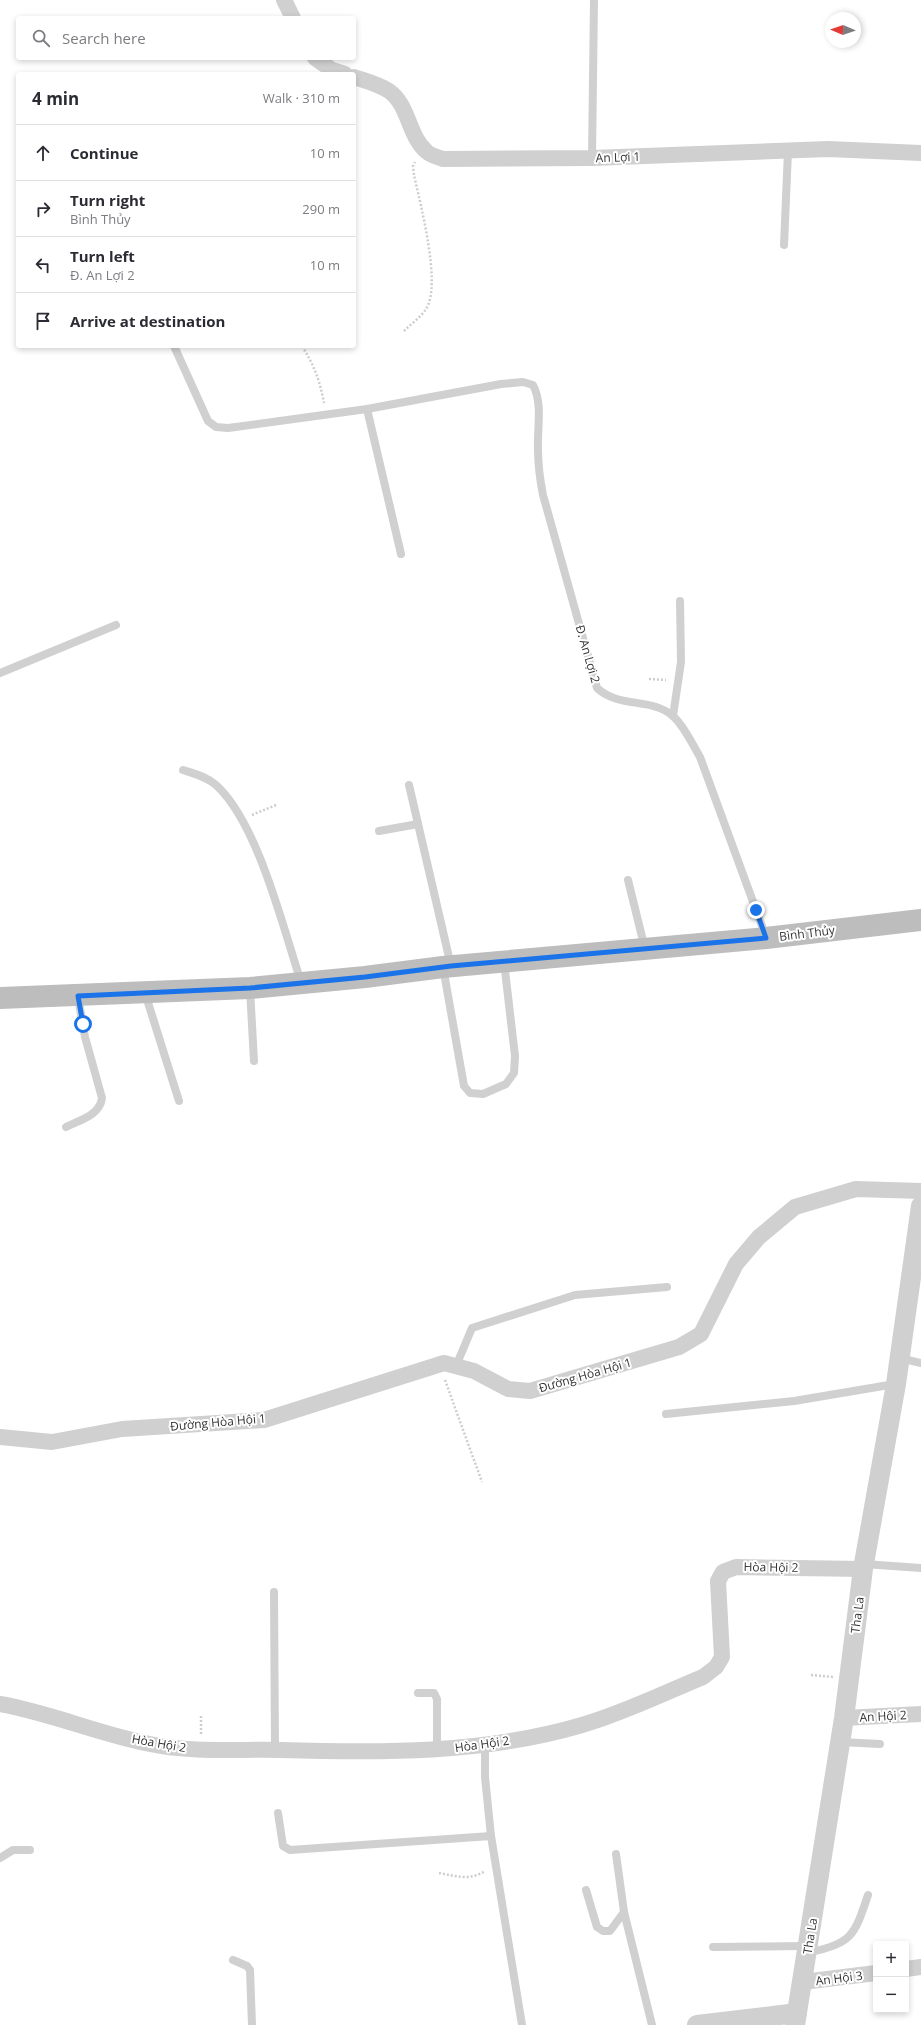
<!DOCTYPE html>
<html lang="en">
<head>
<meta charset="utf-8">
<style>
  body { margin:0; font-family:"Open Sans",sans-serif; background:#f7f7f7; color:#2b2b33 }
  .controls { position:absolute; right:12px; bottom:12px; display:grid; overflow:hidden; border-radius:4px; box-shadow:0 2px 6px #0003 }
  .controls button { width:36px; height:36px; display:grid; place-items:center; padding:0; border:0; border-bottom:1px solid #e1e1e2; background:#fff; color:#2b2b33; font:20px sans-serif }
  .compass { position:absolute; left:825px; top:12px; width:36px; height:36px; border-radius:50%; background:#fff; box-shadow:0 2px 6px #0003; rotate:272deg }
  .stop { position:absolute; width:12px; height:12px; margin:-9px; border:3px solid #1a73e8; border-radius:50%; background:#fff }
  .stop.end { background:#1a73e8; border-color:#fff; box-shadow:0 1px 4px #0008 }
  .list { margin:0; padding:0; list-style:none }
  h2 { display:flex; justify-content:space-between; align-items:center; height:52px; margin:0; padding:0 16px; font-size:17px }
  h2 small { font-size:13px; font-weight:400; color:#7c7c81 }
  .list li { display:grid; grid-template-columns:26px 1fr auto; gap:12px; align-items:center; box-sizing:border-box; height:56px; padding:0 16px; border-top:1px solid #e1e1e2 }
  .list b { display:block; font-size:15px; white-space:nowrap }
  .list p { margin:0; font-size:13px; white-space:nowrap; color:#7c7c81 }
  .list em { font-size:13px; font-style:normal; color:#7c7c81 }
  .icon { flex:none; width:22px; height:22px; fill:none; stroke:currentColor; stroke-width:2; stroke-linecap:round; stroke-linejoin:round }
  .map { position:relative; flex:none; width:921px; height:2025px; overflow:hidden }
  .search { position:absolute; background:#fff; box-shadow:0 2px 6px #0003; left:16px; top:16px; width:340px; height:44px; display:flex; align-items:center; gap:10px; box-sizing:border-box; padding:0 14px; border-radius:4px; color:#7c7c81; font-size:15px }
  .panel { position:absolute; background:#fff; box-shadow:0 2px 6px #0003; left:16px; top:72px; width:340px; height:276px; border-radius:4px }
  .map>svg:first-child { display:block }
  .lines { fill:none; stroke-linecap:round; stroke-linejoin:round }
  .path { stroke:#cdcdcd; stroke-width:2.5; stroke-dasharray:2 2; stroke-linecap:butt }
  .service { stroke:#d0d0d0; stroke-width:8 }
  .minor { stroke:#d0d0d0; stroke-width:16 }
  .tertiary { stroke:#d0d0d0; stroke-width:20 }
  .secondary { stroke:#bdbdbd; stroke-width:22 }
  .route { stroke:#1a73e8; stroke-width:5 }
  .labels { text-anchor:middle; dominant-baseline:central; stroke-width:4; stroke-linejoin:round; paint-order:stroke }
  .street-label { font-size:12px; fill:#333; stroke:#fff }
</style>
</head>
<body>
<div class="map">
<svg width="921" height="2025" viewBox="0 0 921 2025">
  <rect width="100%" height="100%" fill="#fff"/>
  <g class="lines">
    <g class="path">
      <path d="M404 331C411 324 421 317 426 309 442 285 420 203 414 175L413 166 415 162"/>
      <path d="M302 346C314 365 320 381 324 403"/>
      <path d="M649 679 666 680"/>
      <path d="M252 815 276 805"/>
      <path d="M445 1380 482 1482"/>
      <path d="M811 1675 833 1677"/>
      <path d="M201 1734V1714"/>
      <path d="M439 1873C455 1876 470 1881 485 1871"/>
    </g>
    <g class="service">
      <path d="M592 158 594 0"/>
      <path d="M784 245 788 151"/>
      <path d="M174 346 208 421 216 427 228 428 367 409 501 384 523 382 533 385C543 404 537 428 538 449 538 465 540 480 543 495L597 688C620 709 651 697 673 716 685 727 692 744 700 757L766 937"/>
      <path d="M367 409 401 554"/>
      <path d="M0 673 116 625"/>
      <path d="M673 716 681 662 680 601"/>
      <path d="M183 770C195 774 207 777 216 785 258 823 283 928 301 982"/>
      <path d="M409 785 451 966"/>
      <path d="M379 831 418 824"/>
      <path d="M628 880 645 949"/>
      <path d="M443 967 464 1086 470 1093 483 1094 506 1084 514 1073 515 1056 504 962"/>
      <path d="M250 989 254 1061"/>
      <path d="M145 993 179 1101"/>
      <path d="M66 1127C80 1120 100 1115 102 1098L85 1037 78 997"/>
      <path d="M900 1358 921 1363"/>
      <path d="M456 1366 472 1328 575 1295 667 1287"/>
      <path d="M666 1414 794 1401 895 1384"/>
      <path d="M864 1564 921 1568"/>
      <path d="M274 1592 275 1750"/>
      <path d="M418 1693H434L437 1699V1750"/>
      <path d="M840 1742 880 1744"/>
      <path d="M485 1744V1777L491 1836 522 2025"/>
      <path d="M278 1813 283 1846 290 1850 491 1836"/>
      <path d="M616 1854 624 1912"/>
      <path d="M0 1858 13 1850H30"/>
      <path d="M586 1890 597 1927 603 1931H610L624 1912 652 2025"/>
      <path d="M713 1947 807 1946"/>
      <path d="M807 1953C852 1943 854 1937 868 1895"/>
      <path d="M233 1960 247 1966 250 1970 252 2025"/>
    </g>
    <g class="minor">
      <path d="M284 0 293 18"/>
      <path d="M315 58 332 70 345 74"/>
      <path d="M354 77C366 81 378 84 389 91 409 105 408 135 426 151 429 155 438 157 443 159L592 158 828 149 921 153"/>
      <path d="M0 1437 52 1442 122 1429 264 1420 444 1363 474 1371 508 1389 530 1391 679 1347 701 1334 736 1264 759 1237 795 1207 856 1189 921 1191"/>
      <path d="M0 1704C51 1713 99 1734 150 1744 193 1753 237 1749 280 1750 381 1753 484 1754 582 1725 624 1713 664 1693 703 1677L716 1667 722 1657 718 1581 723 1572 736 1567 863 1569"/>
      <path d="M844 1718 921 1714"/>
      <path d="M906 1969 921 1967"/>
      <path d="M803 1982 876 1973"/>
    </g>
    <g class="tertiary">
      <path d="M697 2025 797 2013"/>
      <path d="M795 2025 844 1718 863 1569 896 1384 921 1206"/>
    </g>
    <path class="secondary" d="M0 998 250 988 365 977 443 967 766 938 921 920"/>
  </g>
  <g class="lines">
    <path class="route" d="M83 1024 78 996 250 988 365 977 451 966 766 938 756 910"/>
  </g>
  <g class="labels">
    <g class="street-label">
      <text transform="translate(618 157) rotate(-2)">An Lợi 1</text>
      <text transform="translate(588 654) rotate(74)">Đ. An Lợi 2</text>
      <text transform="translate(807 933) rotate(-7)">Bình Thủy</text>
      <text transform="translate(585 1375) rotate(-16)">Đường Hòa Hội 1</text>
      <text transform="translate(218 1422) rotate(-5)">Đường Hòa Hội 1</text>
      <text transform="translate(771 1567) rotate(1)">Hòa Hội 2</text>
      <text transform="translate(857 1615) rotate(-83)">Tha La</text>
      <text transform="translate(883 1716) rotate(-3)">An Hội 2</text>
      <text transform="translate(159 1743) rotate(10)">Hòa Hội 2</text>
      <text transform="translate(482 1744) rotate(-8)">Hòa Hội 2</text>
      <text transform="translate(810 1936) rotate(-81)">Tha La</text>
      <text transform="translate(839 1978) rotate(-7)">An Hội 3</text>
    </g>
  </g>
</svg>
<div class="controls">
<button>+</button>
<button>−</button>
</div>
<svg class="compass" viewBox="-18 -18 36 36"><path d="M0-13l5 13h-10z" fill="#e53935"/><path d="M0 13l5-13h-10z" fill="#7c7c81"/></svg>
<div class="stop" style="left:83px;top:1024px"></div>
<div class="stop end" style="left:756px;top:910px"></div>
<div class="search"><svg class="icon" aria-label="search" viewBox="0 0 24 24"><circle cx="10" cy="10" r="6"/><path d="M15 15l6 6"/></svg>Search here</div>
<section class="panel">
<h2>4 min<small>Walk · 310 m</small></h2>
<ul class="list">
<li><svg class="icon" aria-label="ahead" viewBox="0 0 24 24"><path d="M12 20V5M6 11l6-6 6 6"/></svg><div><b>Continue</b></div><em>10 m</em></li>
<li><svg class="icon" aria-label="right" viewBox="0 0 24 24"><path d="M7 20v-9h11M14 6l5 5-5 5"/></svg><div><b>Turn right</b><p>Bình Thủy</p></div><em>290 m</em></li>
<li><svg class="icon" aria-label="left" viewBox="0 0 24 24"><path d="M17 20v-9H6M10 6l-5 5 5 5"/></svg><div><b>Turn left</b><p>Đ. An Lợi 2</p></div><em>10 m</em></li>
<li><svg class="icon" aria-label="arrive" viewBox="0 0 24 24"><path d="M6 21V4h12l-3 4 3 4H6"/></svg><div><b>Arrive at destination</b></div></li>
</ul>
</section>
</div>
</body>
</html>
